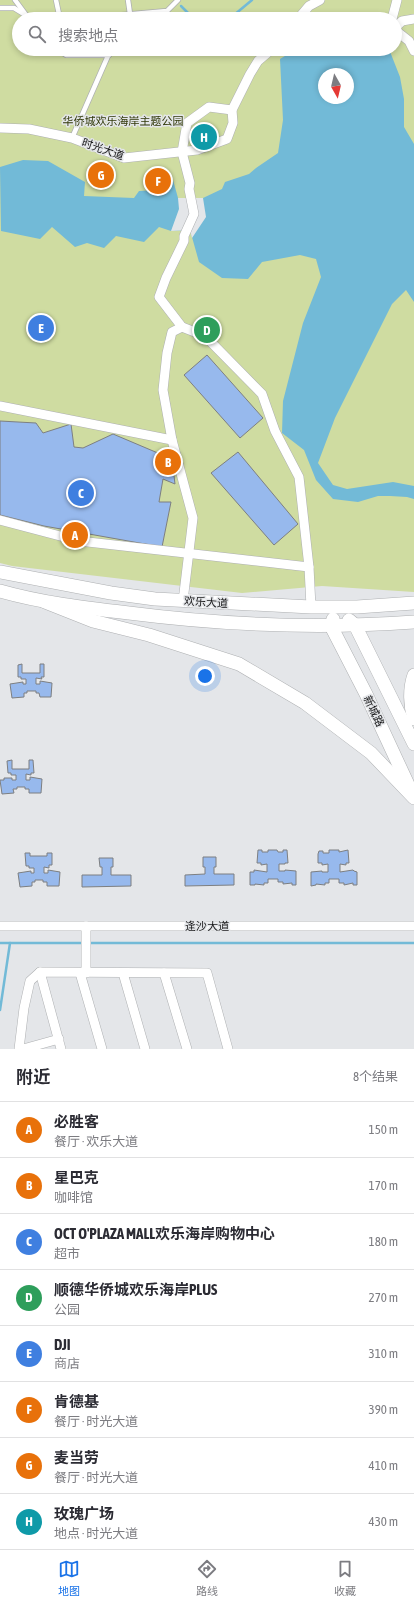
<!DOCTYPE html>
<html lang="zh">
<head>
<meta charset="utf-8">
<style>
  body { margin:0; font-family:"Asap Condensed","Noto Sans SC",sans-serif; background:#f7f7f7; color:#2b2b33 }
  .compass { position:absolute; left:318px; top:68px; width:36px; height:36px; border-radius:50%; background:#fff; box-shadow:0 2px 6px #0003; rotate:172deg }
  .you { position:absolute; left:205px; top:676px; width:14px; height:14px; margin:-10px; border:3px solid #fff; border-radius:50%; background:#1a73e8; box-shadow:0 0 0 6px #1a73e833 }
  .badge { display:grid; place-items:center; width:26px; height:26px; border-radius:50%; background:#1a73e8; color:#fff; font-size:13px; font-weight:700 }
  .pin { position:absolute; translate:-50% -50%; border:2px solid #fff; box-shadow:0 1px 4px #0006 }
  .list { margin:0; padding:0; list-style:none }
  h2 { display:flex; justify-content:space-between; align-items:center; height:52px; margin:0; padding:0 16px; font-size:17px }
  h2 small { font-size:13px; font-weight:400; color:#7c7c81 }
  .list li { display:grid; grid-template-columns:26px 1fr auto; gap:12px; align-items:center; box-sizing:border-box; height:56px; padding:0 16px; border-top:1px solid #e1e1e2 }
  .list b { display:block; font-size:15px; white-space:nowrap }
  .list p { margin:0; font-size:13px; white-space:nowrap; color:#7c7c81 }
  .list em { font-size:13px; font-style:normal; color:#7c7c81 }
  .icon { flex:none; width:22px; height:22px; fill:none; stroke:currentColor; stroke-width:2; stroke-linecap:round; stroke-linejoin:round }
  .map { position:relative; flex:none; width:414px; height:1049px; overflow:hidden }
  .search { position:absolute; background:#fff; box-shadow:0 2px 6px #0003; left:12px; right:12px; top:12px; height:44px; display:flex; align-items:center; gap:10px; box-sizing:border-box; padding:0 14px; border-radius:22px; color:#7c7c81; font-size:15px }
  .sheet { height:500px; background:#fff }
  nav { display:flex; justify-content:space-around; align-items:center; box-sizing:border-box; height:56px; border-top:1px solid #e1e1e2; background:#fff; font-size:11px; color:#7c7c81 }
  nav a { display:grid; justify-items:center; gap:2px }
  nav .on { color:#1a73e8 }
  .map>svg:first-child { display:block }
  .green { fill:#cfdca1; fill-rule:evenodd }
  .water { fill:#72bad7; fill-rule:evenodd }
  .pier { fill:#e4e6e9 }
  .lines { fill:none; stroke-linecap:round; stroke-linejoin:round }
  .stream { stroke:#72bad7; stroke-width:2.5 }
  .building { fill:#97b9ed; stroke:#7d7f81 }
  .lane-casing { stroke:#aeb0b2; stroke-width:6 }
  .street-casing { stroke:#aeb0b2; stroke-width:10 }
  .secondary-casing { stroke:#aeb0b2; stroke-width:14 }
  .lane { stroke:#fff; stroke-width:4.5 }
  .street { stroke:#fff; stroke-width:9 }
  .secondary { stroke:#fff; stroke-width:13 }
  .labels { text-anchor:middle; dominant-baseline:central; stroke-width:3; stroke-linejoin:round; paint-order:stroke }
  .park-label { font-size:11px; fill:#313909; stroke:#e4e6e9 }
  .street-label { font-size:11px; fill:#171718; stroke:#e4e6e9 }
</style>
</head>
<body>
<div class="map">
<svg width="414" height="1049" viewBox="0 0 414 1049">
  <rect width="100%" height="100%" fill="#e4e6e9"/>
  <path class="green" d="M0 0H414V592L322 586 242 593 12 566 0 563ZM19 19H395V49H19ZM324 74H348V98H324Z"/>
  <path class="water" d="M366 49H389L400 77 404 99V127L414 144V302L406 290 392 304 335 418 318 463 333 485 347 489 393 482 414 486V499L407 497 390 496H378L358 502 333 499 316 480 304 450 282 433 283 401 303 323 321 277 316 259 300 255 262 262 248 279 222 278 199 262 190 230 171 231 159 227 144 242 116 236 104 248 87 243 75 247 52 227 40 239 1 231 0 167 23 160 48 161 85 182 84 196 134 198 139 191 159 190 173 180 178 198H203L222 189 225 182 249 174 256 168 278 153 283 120 280 59 293 51 342 56ZM324 74H348V98H324Z"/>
  <path class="pier" d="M178 198H203L206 217 192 238 190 230 171 231 179 209Z"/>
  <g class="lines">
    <g class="stream">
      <path d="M181 6 194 19"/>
      <path d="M222 19 234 15 252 0"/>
      <path d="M0 943H84"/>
      <path d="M89 943H414"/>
      <path d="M0 1010 10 943"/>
    </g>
  </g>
  <g class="building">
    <path d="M207 355 263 418 240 438 184 375Z"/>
    <path d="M0 421 36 423 43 433 71 424 74 447 83 448 113 434 172 459 175 484 163 479 159 502H171L162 547 44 526 0 515Z"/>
    <path d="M238 452 298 524 274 545 211 473Z"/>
    <path d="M22 664V673H40V664H44V677H41L42 679 36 678V684H40V681L52 683 51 697H40L39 693H36V691H27V693H24V697L12 698 10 684 23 682V684H26V679H21V677H18V665Z"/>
    <path d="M12 760V769H29V760H33L34 773H31V775L26 774V780H30V777L42 779 41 793H29V789H25V787H17V789H13L14 793 2 794 0 780H4V778H12V780H16V775H11V773H8L7 761Z"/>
    <path d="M258 850H262V852H268V850H277L278 852H283V850H287L288 863H285V864H279V871H285V870L296 871V885H292V883L283 884V882H278V879H268V883H264V885L255 884V885H250V872H254V870L267 872V864L261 865V863H257Z"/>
    <path d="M329 850H339V852L348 850 349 863H346V865L340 864V872L353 870 354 871 357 872V885H353V883L344 885V883H339V879H329V883H325V885L316 884V885L311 886V872L322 871V872H328V864L322 865V863H318V854L319 851H323V853H329Z"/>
    <path d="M25 853H30V856H47V853H52V865H49V868L44 867V873H48V870L60 872 59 886H47V882H43V880H35V882H32V886L20 887 18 873 31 871V873H34V868H29V866H26Z"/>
    <path d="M203 857H216V867H214V874H234V885L185 886V875L205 874V867H203Z"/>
    <path d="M99 858H113V867H111V875H131V886L82 887V875H102V867H100Z"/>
  </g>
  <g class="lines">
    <defs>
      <g id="lane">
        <path d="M15 0 29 19"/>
        <path d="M56 0 60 19"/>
        <path d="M0 8H14L27 16"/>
        <path d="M76 19 167 11 178 0"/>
        <path d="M127 19 130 14 128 0"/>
        <path d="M57 49 66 55H109"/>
        <path d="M72 138 111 49"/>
      </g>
      <g id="street">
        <path d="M298 19 309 6 320 0"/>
        <path d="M392 19 397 0"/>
        <path d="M395 28 402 21 414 19"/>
        <path d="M395 30 409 41 414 51"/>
        <path d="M0 128 29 129 72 138 124 158 197 150 227 139 233 123 232 110 250 74 258 61 272 49"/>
        <path d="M182 327 159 297 166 278 184 241V236L194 214 189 189 190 183 182 152 187 123 209 107 232 110"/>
        <path d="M0 406 172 440"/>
        <path d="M0 520 79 541 309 567"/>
        <path d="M183 601 193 518 172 440 163 390 167 353 172 332 182 327 205 336 262 394 275 431 299 477 309 567 311 607"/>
        <path d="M0 926H414"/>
        <path d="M40 972 61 1049"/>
        <path d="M80 973 102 1049"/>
        <path d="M86 973V926"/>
        <path d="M123 973 145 1049"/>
        <path d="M164 973 187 1049"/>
        <path d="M19 1049 24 1008 30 981 40 972 207 973 228 1049"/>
        <path d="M23 1049 59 1039"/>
      </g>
      <g id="secondary">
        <path d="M0 572 111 593 155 599 311 607H357L414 603"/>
        <path d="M0 591C42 603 86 608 129 613 223 625 319 629 414 622"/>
        <path d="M45 602 93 621 149 635 239 664 305 703 371 753 414 798"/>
        <path d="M333 619 331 626 366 694 411 791"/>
        <path d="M349 620 355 625 414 744"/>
        <path d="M414 675C409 689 410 706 414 719"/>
      </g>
    </defs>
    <use href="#lane" class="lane-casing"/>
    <use href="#street" class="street-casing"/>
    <use href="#secondary" class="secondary-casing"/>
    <use href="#lane" class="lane"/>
    <use href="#street" class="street"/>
    <use href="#secondary" class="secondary"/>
  </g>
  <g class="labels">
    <g class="park-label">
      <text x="123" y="121">华侨城欢乐海岸主题公园</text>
    </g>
    <g class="street-label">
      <text transform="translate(103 149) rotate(19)">时光大道</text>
      <text transform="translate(206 602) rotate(4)">欢乐大道</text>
      <text transform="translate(374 711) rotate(64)">新城路</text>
      <text x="207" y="926">逢沙大道</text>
    </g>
  </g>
</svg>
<svg class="compass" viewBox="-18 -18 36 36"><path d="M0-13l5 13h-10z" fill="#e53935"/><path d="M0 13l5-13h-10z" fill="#7c7c81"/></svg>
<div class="you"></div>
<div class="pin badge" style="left:75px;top:535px;background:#e8710a">A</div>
<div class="pin badge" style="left:168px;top:462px;background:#e8710a">B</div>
<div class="pin badge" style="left:81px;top:493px;background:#3f7fe0">C</div>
<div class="pin badge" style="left:207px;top:330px;background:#2e9e5b">D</div>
<div class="pin badge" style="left:41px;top:328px;background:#3f7fe0">E</div>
<div class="pin badge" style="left:158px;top:181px;background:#e8710a">F</div>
<div class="pin badge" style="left:101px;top:175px;background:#e8710a">G</div>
<div class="pin badge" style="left:204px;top:137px;background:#0f9aa8">H</div>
<div class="search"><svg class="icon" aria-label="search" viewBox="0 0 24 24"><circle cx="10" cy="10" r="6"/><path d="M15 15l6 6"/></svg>搜索地点</div>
</div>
<section class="sheet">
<h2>附近<small>8个结果</small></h2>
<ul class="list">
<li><span class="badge" style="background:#e8710a">A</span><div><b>必胜客</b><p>餐厅 · 欢乐大道</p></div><em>150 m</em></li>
<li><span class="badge" style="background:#e8710a">B</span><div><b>星巴克</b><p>咖啡馆</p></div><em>170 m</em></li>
<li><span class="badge" style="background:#3f7fe0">C</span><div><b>OCT O'PLAZA MALL欢乐海岸购物中心</b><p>超市</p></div><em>180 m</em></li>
<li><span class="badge" style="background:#2e9e5b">D</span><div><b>顺德华侨城欢乐海岸PLUS</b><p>公园</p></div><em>270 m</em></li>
<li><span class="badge" style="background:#3f7fe0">E</span><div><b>DJI</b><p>商店</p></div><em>310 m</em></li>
<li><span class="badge" style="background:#e8710a">F</span><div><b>肯德基</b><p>餐厅 · 时光大道</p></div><em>390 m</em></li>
<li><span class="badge" style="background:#e8710a">G</span><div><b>麦当劳</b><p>餐厅 · 时光大道</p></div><em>410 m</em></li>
<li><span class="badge" style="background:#0f9aa8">H</span><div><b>玫瑰广场</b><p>地点 · 时光大道</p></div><em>430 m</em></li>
</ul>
</section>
<nav>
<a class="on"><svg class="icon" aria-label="map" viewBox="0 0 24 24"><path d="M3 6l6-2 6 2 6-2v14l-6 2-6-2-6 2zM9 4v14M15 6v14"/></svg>地图</a>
<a><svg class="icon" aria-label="directions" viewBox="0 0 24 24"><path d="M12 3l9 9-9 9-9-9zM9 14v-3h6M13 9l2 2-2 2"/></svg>路线</a>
<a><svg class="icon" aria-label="saved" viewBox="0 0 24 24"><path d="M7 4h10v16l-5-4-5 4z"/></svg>收藏</a>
</nav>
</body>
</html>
